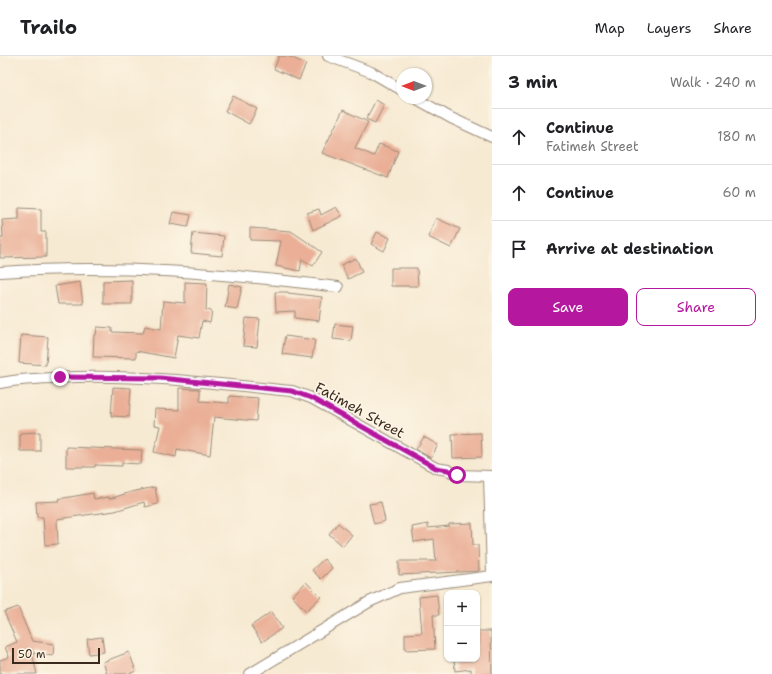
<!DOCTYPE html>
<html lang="en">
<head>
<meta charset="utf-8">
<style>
  body { margin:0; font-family:"Shantell Sans",sans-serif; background:#f2f2f2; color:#202124 }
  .controls { position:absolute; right:12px; bottom:12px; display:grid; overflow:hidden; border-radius:8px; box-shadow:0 1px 3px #0004 }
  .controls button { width:36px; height:36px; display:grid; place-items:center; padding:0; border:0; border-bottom:1px solid #e0e0e0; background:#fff; color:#202124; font:20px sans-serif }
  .compass { position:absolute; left:396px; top:12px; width:36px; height:36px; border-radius:50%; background:#fff; box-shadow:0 1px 3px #0004; rotate:270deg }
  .scale { position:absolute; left:12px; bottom:10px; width:88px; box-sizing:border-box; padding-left:4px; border:2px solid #3b2a1e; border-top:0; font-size:11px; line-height:14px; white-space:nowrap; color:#3b2a1e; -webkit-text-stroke:3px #fcf5e5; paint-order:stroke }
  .stop { position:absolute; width:12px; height:12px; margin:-9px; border:3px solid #b5179e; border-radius:50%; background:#fff }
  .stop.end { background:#b5179e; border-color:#fff; box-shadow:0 1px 4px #0008 }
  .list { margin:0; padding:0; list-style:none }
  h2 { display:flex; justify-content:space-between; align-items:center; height:52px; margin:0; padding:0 16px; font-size:17px }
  h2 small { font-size:13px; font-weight:400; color:#757577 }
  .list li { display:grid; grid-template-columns:26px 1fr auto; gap:12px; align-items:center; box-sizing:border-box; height:56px; padding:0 16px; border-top:1px solid #e0e0e0 }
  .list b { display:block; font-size:15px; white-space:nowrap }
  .list p { margin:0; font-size:13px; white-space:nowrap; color:#757577 }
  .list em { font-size:13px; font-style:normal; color:#757577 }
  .actions { display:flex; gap:8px; padding:12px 16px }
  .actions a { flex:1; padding:9px 0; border:1px solid #b5179e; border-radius:8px; text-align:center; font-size:14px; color:#b5179e }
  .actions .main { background:#b5179e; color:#fff }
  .icon { flex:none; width:22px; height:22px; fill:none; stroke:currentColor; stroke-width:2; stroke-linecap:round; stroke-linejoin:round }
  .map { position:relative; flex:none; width:492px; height:618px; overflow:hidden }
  header { display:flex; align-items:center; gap:24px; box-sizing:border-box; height:56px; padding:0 20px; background:#fff; border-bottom:1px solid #e0e0e0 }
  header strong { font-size:19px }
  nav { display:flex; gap:22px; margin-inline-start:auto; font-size:14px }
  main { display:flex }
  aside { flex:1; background:#fff }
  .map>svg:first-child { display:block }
  .building { fill:#eaaf96 }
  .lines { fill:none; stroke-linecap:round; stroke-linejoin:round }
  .minor-casing { stroke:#998a78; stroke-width:12 }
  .minor { stroke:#fff; stroke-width:10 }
  .route { stroke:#b5179e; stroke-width:5 }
  .labels { text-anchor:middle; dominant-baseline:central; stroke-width:3.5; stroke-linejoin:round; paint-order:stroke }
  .street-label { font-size:14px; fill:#3b2a1e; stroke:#fcf5e5 }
</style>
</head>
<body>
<header>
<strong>Trailo</strong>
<nav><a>Map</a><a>Layers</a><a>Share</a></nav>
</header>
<main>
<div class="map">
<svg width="492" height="618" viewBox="0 0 492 618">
  <rect width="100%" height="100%" fill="#fcf5e5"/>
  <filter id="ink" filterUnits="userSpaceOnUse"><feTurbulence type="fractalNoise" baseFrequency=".025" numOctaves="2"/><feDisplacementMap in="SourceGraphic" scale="8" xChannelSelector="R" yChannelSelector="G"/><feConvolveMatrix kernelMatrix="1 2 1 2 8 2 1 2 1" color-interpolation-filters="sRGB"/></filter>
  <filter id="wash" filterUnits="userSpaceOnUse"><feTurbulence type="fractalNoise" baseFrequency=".012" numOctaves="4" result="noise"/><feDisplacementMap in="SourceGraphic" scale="16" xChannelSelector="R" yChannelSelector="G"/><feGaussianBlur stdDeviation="0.9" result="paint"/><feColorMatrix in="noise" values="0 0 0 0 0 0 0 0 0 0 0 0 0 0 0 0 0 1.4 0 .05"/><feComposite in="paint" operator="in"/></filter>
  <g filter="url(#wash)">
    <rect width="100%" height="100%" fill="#f7ead3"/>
    <g id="blocks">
      <g class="building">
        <path d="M279 0H288L306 8 299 24 274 13Z"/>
        <path d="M233 40 257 53 249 68 225 55Z"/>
        <path d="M376 44 384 49 375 67 366 63Z"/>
        <path d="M343 54 368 66 355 92 374 100 379 88 398 95 388 122 322 97Z"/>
        <path d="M336 151 342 160 313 174 307 157 319 153 321 159Z"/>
        <path d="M19 152 41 153V176H46V201L0 202V182H3L2 164 19 163Z"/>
        <path d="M173 156 191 159 188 171 170 168Z"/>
        <path d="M436 162 460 173 451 192 428 181Z"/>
        <path d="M250 172 291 175 322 196 313 210 302 203 300 215 276 210 281 185 250 184Z"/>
        <path d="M377 176 390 182 384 195 371 188Z"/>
        <path d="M193 177 224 180 222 200 191 197Z"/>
        <path d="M356 202 362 216 348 223 341 209Z"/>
        <path d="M391 212H417L418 230H391Z"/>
        <path d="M132 224V248H103V225Z"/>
        <path d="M80 226 83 248H58L55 230Z"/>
        <path d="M185 226 207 227 206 254 212 255 210 267 202 265 199 282 178 279 174 302 136 295V302L93 301 94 279H96L97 271 112 272V276L143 277 145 270 161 273 163 245 185 247Z"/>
        <path d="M229 228 242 231 237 253 225 251Z"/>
        <path d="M275 236H288V237L322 241 319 265 295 262V255L276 256Z"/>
        <path d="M246 262 260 263 257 291 243 290Z"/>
        <path d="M335 268 353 270 351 285 333 283Z"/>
        <path d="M21 279 48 281 46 309 19 307Z"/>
        <path d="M285 280 315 284 312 302 282 298Z"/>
        <path d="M113 331 131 332 129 361 111 360Z"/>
        <path d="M179 332 200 333V345L229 347V340L258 342 256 365 214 361 210 399 177 393 176 401 154 396 160 370 154 369 155 353 179 354Z"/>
        <path d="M40 376V395H20V377Z"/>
        <path d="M481 377 482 401 453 402 452 378Z"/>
        <path d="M424 381 438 389 431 402 416 393Z"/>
        <path d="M66 391 142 394 141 408 122 407V410L95 409V411H66Z"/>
        <path d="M155 431 158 448 145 451 144 446 115 455 57 463 58 488 45 489 43 461H37L36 446 59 445 58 443 93 437 94 443 109 441V443L131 436Z"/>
        <path d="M381 446 385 465 374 468 369 448Z"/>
        <path d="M338 467 352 479 343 490 329 478Z"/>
        <path d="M472 467 473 489H478L479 515 399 519V505H436L434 483 414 486 412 471 428 468V472L449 470V468Z"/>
        <path d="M324 503 332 512 321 523 312 514Z"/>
        <path d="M306 526 321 541 306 555 292 540Z"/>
        <path d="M437 539 439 559H433L435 593 405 594V578L422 577 419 541Z"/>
        <path d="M18 551 32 585 54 588 53 600 32 597 37 618H0V604L9 601 5 591 17 586 4 556Z"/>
        <path d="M271 556 282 572 262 586 251 570Z"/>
        <path d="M477 575H491L492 618H471V613L455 615 454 603H477Z"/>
        <path d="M102 581 104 596 89 598 87 583Z"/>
        <path d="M129 596 136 615 129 618H107L103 606Z"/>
      </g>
    </g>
  </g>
  <g filter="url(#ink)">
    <use href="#blocks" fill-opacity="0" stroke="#998a78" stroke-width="1"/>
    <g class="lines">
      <defs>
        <g id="minor">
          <path d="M328 0 371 16 402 34"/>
          <path d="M415 42 451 62 492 81"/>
          <path d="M0 216C115 208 224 217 338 231"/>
          <path d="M0 327C25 322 51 322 76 321 148 319 220 328 292 335L311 342 436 412 448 414 457 419 492 420"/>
          <path d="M489 421 492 517"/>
          <path d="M250 618 369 546 400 532 492 520"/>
        </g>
      </defs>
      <use href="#minor" class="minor-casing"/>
      <use href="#minor" class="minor"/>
    </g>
  </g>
  <g class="lines" filter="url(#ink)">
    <path class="route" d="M60 321 160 322 292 335 311 342 436 412 448 414 457 419"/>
  </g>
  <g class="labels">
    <g class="street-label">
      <text transform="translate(360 354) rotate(29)">Fatimeh Street</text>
    </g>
  </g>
</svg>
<div class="controls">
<button>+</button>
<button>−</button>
</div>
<svg class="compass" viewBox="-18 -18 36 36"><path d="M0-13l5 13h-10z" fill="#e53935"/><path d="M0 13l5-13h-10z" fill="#757577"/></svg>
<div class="scale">50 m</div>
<div class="stop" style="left:457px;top:419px"></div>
<div class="stop end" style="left:60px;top:321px"></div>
</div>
<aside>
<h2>3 min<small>Walk · 240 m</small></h2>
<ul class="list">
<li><svg class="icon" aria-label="ahead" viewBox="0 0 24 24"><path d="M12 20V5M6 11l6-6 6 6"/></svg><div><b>Continue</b><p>Fatimeh Street</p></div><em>180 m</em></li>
<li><svg class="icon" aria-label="ahead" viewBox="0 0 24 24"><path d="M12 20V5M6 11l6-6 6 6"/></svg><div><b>Continue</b></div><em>60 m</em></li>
<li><svg class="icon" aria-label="arrive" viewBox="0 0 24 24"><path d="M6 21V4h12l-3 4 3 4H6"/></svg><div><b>Arrive at destination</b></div></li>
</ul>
<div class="actions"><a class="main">Save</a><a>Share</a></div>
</aside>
</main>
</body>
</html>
